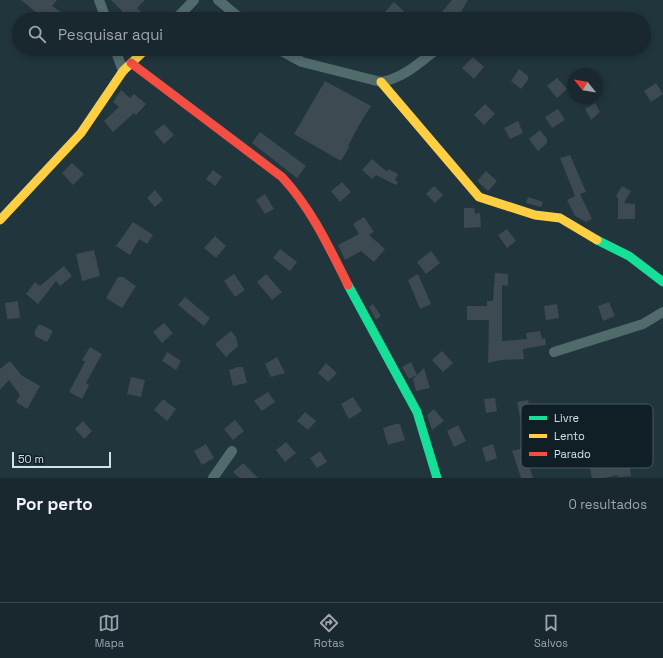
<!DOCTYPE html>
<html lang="pt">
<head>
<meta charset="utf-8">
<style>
  body { margin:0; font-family:"Space Grotesk",sans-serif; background:#223036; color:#f1f3f6 }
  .compass { position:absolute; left:567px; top:68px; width:36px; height:36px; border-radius:50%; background:#19282e; box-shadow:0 2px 6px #0003; rotate:300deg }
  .scale { position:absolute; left:12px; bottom:10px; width:99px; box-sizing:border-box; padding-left:4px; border:2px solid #cee2ea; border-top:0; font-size:11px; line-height:14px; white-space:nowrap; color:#cee2ea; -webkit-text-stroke:3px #101f25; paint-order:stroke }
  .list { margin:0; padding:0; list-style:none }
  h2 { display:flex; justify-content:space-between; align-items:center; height:52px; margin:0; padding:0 16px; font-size:17px }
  h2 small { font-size:13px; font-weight:400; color:#9fa6aa }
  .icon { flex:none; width:22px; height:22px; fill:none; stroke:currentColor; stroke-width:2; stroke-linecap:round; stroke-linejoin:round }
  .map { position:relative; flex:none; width:663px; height:478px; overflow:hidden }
  .search { position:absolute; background:#19282e; box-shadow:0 2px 6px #0003; left:12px; right:12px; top:12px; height:44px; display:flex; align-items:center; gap:10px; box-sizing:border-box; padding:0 14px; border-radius:22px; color:#9fa6aa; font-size:15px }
  .sheet { height:124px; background:#19282e }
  nav { display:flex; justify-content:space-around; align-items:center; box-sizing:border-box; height:56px; border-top:1px solid #37444a; background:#19282e; font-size:11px; color:#9fa6aa }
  nav a { display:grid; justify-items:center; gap:2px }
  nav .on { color:#91a5ad }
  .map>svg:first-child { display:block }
  .building { fill:#3d4a52 }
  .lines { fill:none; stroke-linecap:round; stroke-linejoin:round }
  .street { stroke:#516b6d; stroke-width:10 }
  .fast { stroke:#16e098; stroke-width:9 }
  .slow { stroke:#ffcf43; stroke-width:9 }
  .jam { stroke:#f24e42; stroke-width:9 }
  .key { fill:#101f25; stroke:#495a60; stroke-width:1 }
  .key-label { font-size:11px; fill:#cee2ea }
</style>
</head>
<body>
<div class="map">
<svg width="663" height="478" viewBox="0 0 663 478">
  <rect width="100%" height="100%" fill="#21353d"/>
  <g class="building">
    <path d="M21 0H57L52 6 71 19H32L37 13Z"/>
    <path d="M111 0H145L137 8 149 19H130Z"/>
    <path d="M452 0H468L457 19H436Z"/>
    <path d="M394 2 412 19H392L385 12Z"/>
    <path d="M473 57 484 67 474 79 462 68Z"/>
    <path d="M519 69 528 76V80L521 89 511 81Z"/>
    <path d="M557 78 567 89 557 98 547 86Z"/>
    <path d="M325 81 371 106 359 125 348 146 349 147 341 161 294 134Z"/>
    <path d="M656 83 663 94 651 102 644 91Z"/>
    <path d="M121 90 130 98 134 94 146 104 136 115 134 113 113 132 104 121 119 107 113 102Z"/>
    <path d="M595 103 600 112 591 120 585 109Z"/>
    <path d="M485 104 495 114 484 125 474 115Z"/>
    <path d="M558 109 565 120 552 128 545 117Z"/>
    <path d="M518 121 523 133 510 139 504 128Z"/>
    <path d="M164 124 174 135 164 144 154 132Z"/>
    <path d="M540 130 547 139V143L538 151 529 139Z"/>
    <path d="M260 132 306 166 297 178 252 143Z"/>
    <path d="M570 155 586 192 580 194 592 219 586 222 575 216 567 200 575 196 560 158Z"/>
    <path d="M372 159 387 172 388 169 398 174 395 180 398 182 396 185 376 175 372 179 362 170Z"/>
    <path d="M72 163 84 174 73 185 62 173Z"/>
    <path d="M213 170 222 177 215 186 206 179Z"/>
    <path d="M486 171 497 181 488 191 477 181Z"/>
    <path d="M342 182 351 192 340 202 331 191Z"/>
    <path d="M434 186 443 195 435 203 426 194Z"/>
    <path d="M622 186 631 191 624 203 635 204V219H618V198L616 196Z"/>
    <path d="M155 190 163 200 155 207 147 198Z"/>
    <path d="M265 194 274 209 265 214 256 200Z"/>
    <path d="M528 197 543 202 541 207 526 203Z"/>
    <path d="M464 208H474L475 214 480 213 481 227 464 228Z"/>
    <path d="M364 217 374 232 369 235 385 249 374 262 361 251 345 260 338 245 359 234 353 224Z"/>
    <path d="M133 222 153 235 147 244 139 239 130 255 116 246Z"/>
    <path d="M507 229 516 241 507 248 498 235Z"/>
    <path d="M215 236 226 246 216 258 204 248Z"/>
    <path d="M280 249 297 262 290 271 273 258Z"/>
    <path d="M94 250 100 276 82 281 76 254Z"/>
    <path d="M431 251 440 263 426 274 417 262Z"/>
    <path d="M64 266 72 276 60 286 56 281 38 304 26 294 35 282 40 286Z"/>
    <path d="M495 273 508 274V286L502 285V341L527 339 526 333 540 331 542 339 545 338 546 345 523 349 524 359 501 360 488 363 489 320H467V306H487V301H493Z"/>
    <path d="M234 274 245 290 235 297 224 281Z"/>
    <path d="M266 274 282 292 272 300 257 282Z"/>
    <path d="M418 274 431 304 420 309 408 280Z"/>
    <path d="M118 277H123L136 286 122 308 106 298Z"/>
    <path d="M185 297 210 318 204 326 178 305Z"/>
    <path d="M18 301 20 318 7 319 5 303Z"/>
    <path d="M609 302 615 316 603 321 598 306Z"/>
    <path d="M373 304 381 316 376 320 369 307Z"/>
    <path d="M557 304 559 318 546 320 544 306Z"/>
    <path d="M164 323 173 333 162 343 153 332Z"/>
    <path d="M38 325H42L53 331 47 342 35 336V331Z"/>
    <path d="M231 331 236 337 238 346 226 357 215 344Z"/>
    <path d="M90 347 102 354 86 383 89 385 82 399 69 392 85 362 82 360Z"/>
    <path d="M442 351 453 363 443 372 432 360Z"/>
    <path d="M167 352 181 361 176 370 162 361Z"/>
    <path d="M277 357 285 373 271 377 265 364Z"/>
    <path d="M10 361 21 375 40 386 27 409 16 402 20 395 9 380 0 390V369Z"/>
    <path d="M411 362 417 375 424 368 430 388 416 391 413 379 417 375 409 379 402 367Z"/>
    <path d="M326 363 337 373 328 382 318 373Z"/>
    <path d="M238 367H243L247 383 233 386 229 370Z"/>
    <path d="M131 377 145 380 141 397 127 394Z"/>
    <path d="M268 392 275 402 262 411 254 401Z"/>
    <path d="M353 397 362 411 349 419 341 404Z"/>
    <path d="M495 398 497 411 486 413 484 399Z"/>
    <path d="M163 399 176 409 167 421 154 410Z"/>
    <path d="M528 400 531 415 520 417 517 402Z"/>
    <path d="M434 409 444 421 432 430 427 415Z"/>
    <path d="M305 412 316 421 308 430 297 421Z"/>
    <path d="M235 420 244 431 233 440 224 429Z"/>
    <path d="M83 421 92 431 84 439 75 429Z"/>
    <path d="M395 424H400L405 440 388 445 383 428Z"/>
    <path d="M458 425 466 441 454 447 447 431Z"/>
    <path d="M286 442 296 453 285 462 276 450Z"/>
    <path d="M206 444 214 458 202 465 194 451Z"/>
    <path d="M493 444 497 458 486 462 482 448Z"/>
    <path d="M524 448 533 478H521L512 451Z"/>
    <path d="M320 451 327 462 317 468 310 458Z"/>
    <path d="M629 461 631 476 618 477V475L604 478H592L590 468Z"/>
    <path d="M243 463 258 478H240L233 472Z"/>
  </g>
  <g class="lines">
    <g class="street">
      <path d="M99 0 106 19"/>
      <path d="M218 0 241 19"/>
      <path d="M176 19 194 0"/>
      <path d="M115 49 123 71"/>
      <path d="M278 49 302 62 381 82C404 78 419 63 437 49"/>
      <path d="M554 352 643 324 663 312"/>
      <path d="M213 478 232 451"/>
    </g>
    <g class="fast">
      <path d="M597 240 629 256 663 282"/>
      <path d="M348 285 417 412 437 478"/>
    </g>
    <g class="slow">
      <path d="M381 82 479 197 535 215 560 218 597 240"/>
      <path d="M0 220 81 133 123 71 146 49"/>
    </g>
    <path class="jam" d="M131 63 282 177C311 208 329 247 348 285"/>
  </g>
  <rect x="521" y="404" width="132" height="64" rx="6" class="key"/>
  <rect x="529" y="416" width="18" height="4" fill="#16e098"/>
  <rect x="529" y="434" width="18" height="4" fill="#ffcf43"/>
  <rect x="529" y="452" width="18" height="4" fill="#f24e42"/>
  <g class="key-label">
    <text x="554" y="422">Livre</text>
    <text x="554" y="440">Lento</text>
    <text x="554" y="458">Parado</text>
  </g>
</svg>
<svg class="compass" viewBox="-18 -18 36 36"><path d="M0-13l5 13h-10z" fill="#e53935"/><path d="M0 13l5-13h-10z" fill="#9fa6aa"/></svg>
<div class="scale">50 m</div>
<div class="search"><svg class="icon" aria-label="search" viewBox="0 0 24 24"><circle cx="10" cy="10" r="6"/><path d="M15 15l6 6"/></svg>Pesquisar aqui</div>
</div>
<section class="sheet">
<h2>Por perto<small>0 resultados</small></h2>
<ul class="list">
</ul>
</section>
<nav>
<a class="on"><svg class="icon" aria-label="map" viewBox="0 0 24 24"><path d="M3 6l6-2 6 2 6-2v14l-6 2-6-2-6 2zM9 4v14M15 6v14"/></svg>Mapa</a>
<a><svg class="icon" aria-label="directions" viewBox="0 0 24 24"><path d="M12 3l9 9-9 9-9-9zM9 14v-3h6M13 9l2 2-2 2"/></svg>Rotas</a>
<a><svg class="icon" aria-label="saved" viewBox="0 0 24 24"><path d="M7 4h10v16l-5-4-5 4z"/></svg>Salvos</a>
</nav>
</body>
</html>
